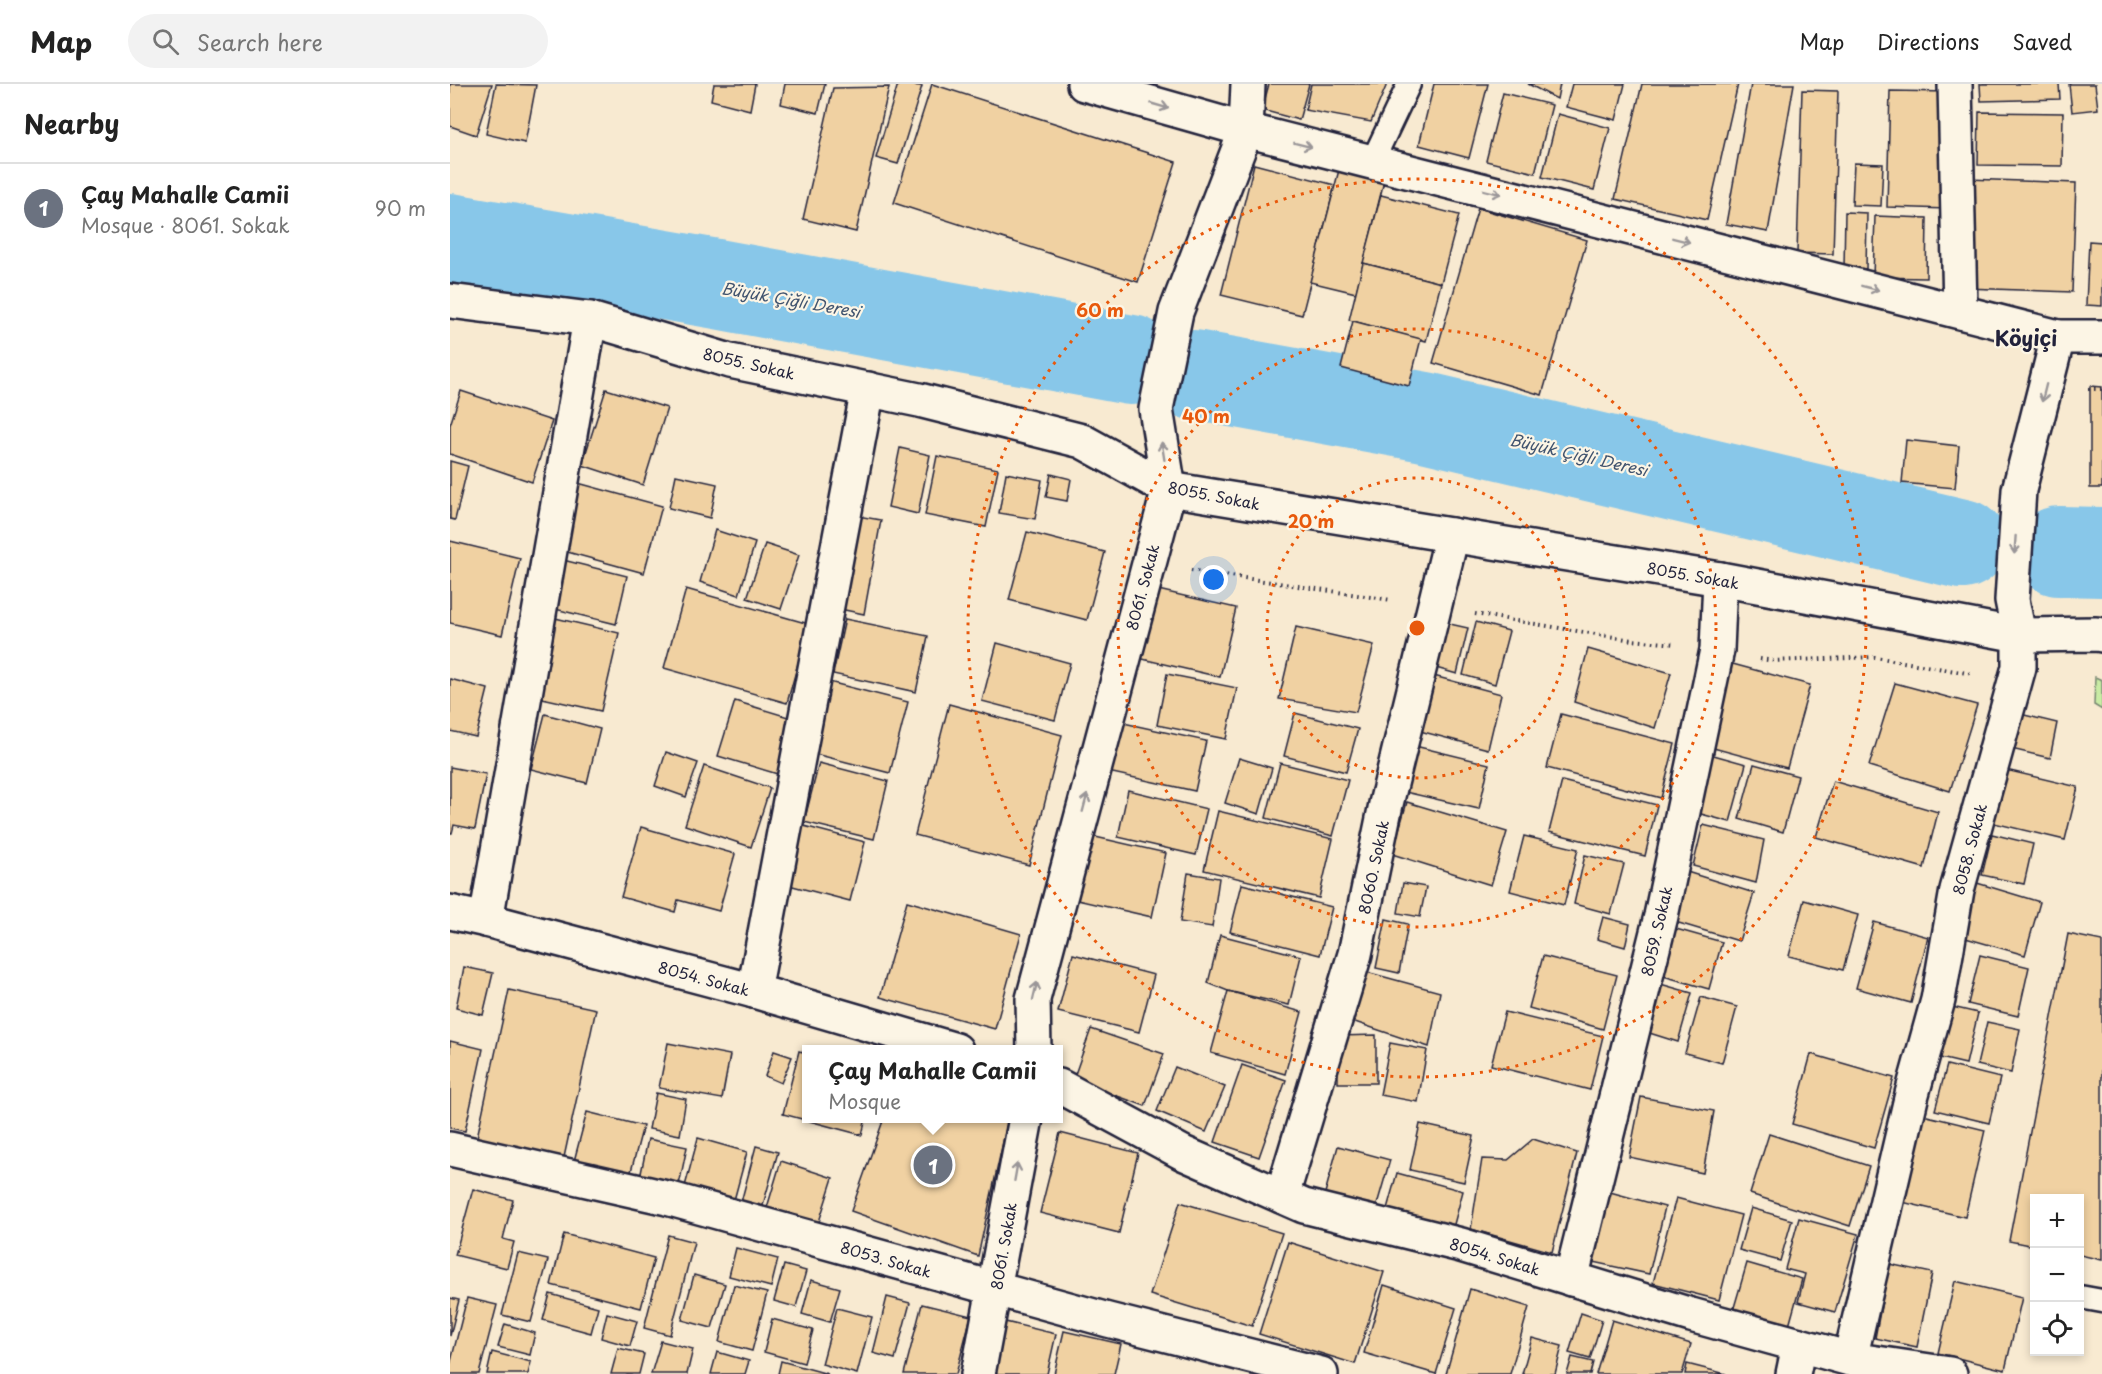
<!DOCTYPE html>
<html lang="en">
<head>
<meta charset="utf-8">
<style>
  body { margin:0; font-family:"Playpen Sans",sans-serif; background:#f2f2f2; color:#222 }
  .controls { position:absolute; right:18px; bottom:18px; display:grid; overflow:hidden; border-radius:0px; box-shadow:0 3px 9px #0003 }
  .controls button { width:54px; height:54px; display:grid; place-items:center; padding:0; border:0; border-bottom:2px solid #e0e0e0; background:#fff; color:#222; font:30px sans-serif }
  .you { position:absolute; left:764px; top:496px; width:21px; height:21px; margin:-15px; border:4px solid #fff; border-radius:50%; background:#1a73e8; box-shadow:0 0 0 9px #1a73e833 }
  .badge { display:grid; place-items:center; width:39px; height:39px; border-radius:50%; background:#d93025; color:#fff; font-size:20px; font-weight:700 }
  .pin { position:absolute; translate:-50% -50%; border:3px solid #fff; box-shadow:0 2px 6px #0006 }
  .popup { position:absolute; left:352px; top:961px; width:261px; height:78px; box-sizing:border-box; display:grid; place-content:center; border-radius:0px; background:#fff; filter:drop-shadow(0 2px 4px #0005); font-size:20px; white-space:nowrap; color:#767676 }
  .popup b { font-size:22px; color:#222 }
  .popup::after { content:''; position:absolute; left:50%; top:100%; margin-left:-12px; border:12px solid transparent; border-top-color:#fff }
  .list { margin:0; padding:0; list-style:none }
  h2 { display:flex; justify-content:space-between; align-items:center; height:78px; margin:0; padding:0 24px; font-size:26px }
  h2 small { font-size:20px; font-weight:400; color:#767676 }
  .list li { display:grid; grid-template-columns:39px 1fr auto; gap:18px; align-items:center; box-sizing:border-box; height:90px; padding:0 24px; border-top:2px solid #e0e0e0 }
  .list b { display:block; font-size:22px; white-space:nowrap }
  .list p { margin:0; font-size:20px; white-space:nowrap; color:#767676 }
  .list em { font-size:20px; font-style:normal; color:#767676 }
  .icon { flex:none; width:33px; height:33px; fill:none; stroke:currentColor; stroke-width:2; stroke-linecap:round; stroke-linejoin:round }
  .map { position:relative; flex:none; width:1652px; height:1290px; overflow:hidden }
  header { display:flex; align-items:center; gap:36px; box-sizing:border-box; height:84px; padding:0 30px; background:#fff; border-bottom:2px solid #e0e0e0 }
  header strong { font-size:28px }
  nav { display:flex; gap:33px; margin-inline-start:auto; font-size:21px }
  .search { width:420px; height:54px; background:#f2f2f2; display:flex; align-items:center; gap:15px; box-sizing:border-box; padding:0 21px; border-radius:33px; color:#767676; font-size:22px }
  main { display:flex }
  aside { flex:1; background:#fff }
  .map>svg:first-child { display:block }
  .green { fill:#c9eba4; stroke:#768670; stroke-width:1.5 }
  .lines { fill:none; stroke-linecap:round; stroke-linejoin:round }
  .river { stroke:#88c7e9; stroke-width:90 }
  .building { fill:#f0d1a2; stroke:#22223b; stroke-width:1.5 }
  .service-casing { stroke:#22223b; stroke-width:27 }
  .minor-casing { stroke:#22223b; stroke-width:38 }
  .tertiary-casing { stroke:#22223b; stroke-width:38 }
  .path { stroke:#22223b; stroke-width:4; stroke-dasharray:1.5 4.5; stroke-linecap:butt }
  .service { stroke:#fcf5e5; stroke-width:22 }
  .minor { stroke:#fcf5e5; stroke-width:33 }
  .tertiary { stroke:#fcf5e5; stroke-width:33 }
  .oneway { stroke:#9a9698 }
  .ring { fill:none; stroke:#e8590c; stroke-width:3; stroke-dasharray:3 6 }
  .labels { text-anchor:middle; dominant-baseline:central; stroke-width:4.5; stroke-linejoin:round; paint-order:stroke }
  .street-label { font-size:15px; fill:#22223b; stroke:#fcf5e5 }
  .water-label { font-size:16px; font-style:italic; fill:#41546f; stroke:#fcf5e5 }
  .district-label { font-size:21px; font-weight:bold; fill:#22223b; stroke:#fcf5e5 }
  .centre { fill:#e8590c; stroke:#fcf5e5; stroke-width:3 }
  .ring-label { font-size:18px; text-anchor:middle; font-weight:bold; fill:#e8590c; stroke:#fcf5e5; stroke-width:4.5; stroke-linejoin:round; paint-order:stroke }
</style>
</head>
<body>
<header>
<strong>Map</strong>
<div class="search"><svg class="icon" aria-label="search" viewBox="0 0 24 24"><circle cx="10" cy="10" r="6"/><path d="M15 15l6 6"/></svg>Search here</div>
<nav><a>Map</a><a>Directions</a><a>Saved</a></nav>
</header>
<main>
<aside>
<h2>Nearby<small></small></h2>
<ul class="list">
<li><span class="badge" style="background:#6b7280">1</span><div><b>Çay Mahalle Camii</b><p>Mosque · 8061. Sokak</p></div><em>90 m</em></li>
</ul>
</aside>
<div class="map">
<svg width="1652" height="1290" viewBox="0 0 1652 1290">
  <rect width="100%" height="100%" fill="#f8ead1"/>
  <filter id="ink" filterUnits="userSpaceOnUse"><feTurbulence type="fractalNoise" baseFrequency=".0167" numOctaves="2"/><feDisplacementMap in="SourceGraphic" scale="12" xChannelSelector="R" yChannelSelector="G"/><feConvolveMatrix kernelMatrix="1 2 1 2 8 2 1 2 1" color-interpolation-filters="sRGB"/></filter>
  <g filter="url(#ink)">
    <path class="green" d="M1645 593 1652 596V626L1644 621Z"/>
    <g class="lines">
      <g class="river">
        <path d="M0 154 267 200 681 276"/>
        <path d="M744 291 975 333 1512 460"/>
        <path d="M1609 467 1652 468"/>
      </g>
    </g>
    <g class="building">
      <path d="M0 0H42L26 51 0 42Z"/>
      <path d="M46 0 86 1 75 59 36 50Z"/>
      <path d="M264 0H305L300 26 261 16Z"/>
      <path d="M335 0H375L368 29 331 20Z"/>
      <path d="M448 0 472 2 448 80 426 74Z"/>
      <path d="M482 0 726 78 688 198 444 119Z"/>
      <path d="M819 0H859L849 36 812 26Z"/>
      <path d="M861 0H937L921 38 855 26Z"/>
      <path d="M984 0H1038L1019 74 969 61Z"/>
      <path d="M1078 0H1110L1107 15Z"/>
      <path d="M1122 0H1175L1166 36 1116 23Z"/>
      <path d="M1192 0H1288L1257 136 1165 115Z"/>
      <path d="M1301 0H1344L1318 148 1276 140Z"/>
      <path d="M1530 0H1609L1610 15 1531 17Z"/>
      <path d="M1619 0H1645L1648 25 1622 28Z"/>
      <path d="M439 3 406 148 353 135 383 4Z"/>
      <path d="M1352 6 1388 7 1383 170 1347 169Z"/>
      <path d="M1440 7 1500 8 1497 125 1437 123Z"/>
      <path d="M1053 9 1102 21 1085 89 1036 77Z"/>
      <path d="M1529 28 1613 29 1612 82 1528 81Z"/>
      <path d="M1108 30 1160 44 1144 106 1092 93Z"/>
      <path d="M1404 79 1433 80 1431 122 1402 121Z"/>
      <path d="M804 80 885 101 852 231 771 211Z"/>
      <path d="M890 82 935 93 906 209 860 198Z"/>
      <path d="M1518 95 1626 99 1622 208 1515 204Z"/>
      <path d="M931 111 1009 131 991 199 913 179Z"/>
      <path d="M1028 124 1137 156 1092 311 983 279Z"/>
      <path d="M1395 128 1417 129 1416 185H1394Z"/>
      <path d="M1425 132 1477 134 1476 194 1423 193Z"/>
      <path d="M1639 157 1652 158V222L1636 221Z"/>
      <path d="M913 179 991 199 976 257 899 236Z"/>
      <path d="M903 237 971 255 959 302 891 284Z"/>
      <path d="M1640 302 1652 303V404H1640Z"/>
      <path d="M156 305 217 324 193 401 132 381Z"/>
      <path d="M11 307 102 337 82 398 0 370V341Z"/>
      <path d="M1456 356 1509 362 1505 404 1452 399Z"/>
      <path d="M450 364 480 371 468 430 438 423Z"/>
      <path d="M487 372 548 385 536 443 475 431Z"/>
      <path d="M0 377 18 382 5 436 0 435Z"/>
      <path d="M556 389 592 396 585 435 549 429Z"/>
      <path d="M601 390 621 395 617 417 596 413Z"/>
      <path d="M226 391 267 400 260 434 219 424Z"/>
      <path d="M128 399 212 422 194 489 110 466Z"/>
      <path d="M402 431 431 436 414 530 385 524Z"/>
      <path d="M265 446 305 459 289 511 250 498Z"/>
      <path d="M577 448 655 468 637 536 559 516Z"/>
      <path d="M0 457 70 474 52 551 0 539Z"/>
      <path d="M315 460 349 471 331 525 297 514Z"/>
      <path d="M109 475 177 492 166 540 97 523Z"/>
      <path d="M236 505 359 540 337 619 214 584Z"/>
      <path d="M704 505 786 524 770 593 688 574Z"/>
      <path d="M101 533 169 549 151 627 83 612Z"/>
      <path d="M395 535 478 552 466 608 383 590Z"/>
      <path d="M991 538 1018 544 1007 590 979 582Z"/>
      <path d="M1026 538 1059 547 1045 600 1013 591Z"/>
      <path d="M846 543 924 561 906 628 829 615Z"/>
      <path d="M547 559 620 579 605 636 532 617Z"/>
      <path d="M1138 565 1221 589 1205 644 1124 618Z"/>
      <path d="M1279 579 1360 601 1337 684 1256 662Z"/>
      <path d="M717 590 787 604 776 655 707 641Z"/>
      <path d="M980 591 1051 610 1038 665 966 646Z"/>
      <path d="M0 595 38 605 26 653 0 647Z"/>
      <path d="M379 598 458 618 440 689 361 669Z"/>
      <path d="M1445 599 1527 621 1500 707 1419 682Z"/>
      <path d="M285 617 348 636 331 691 268 672Z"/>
      <path d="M499 620 612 651 579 781 465 751Z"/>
      <path d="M845 629 908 645 896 688 834 672Z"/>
      <path d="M1566 629 1607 639 1600 674 1557 664Z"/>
      <path d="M95 630 150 645 137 699 81 685Z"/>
      <path d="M1111 630 1225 660 1211 714 1097 684Z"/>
      <path d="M669 638 756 657 745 707 658 688Z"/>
      <path d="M965 662 1039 680 1029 725 955 708Z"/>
      <path d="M216 668 248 679 236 713 205 702Z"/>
      <path d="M1260 670 1296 680 1280 738 1244 728Z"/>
      <path d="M789 674 822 684 809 730 775 719Z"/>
      <path d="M369 679 438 697 424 755 354 738Z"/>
      <path d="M830 679 898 696 883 752 816 734Z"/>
      <path d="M1304 680 1348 692 1333 748 1289 735Z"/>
      <path d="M254 682 320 704 301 763 235 741Z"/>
      <path d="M0 683 36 690 25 745 4 741 2 749H0Z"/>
      <path d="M1556 686 1628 703 1615 756 1544 739Z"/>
      <path d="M1112 697 1207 721 1195 772 1099 748Z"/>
      <path d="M1383 697 1488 728 1474 784 1366 753Z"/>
      <path d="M678 706 757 725 746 771 668 753Z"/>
      <path d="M957 718 1057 748 1041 801 942 770Z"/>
      <path d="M768 727 883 755 869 814 754 786Z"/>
      <path d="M346 740 415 758 400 817 331 799Z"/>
      <path d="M1253 741 1314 756 1306 799 1243 782Z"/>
      <path d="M191 743 285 770 269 827 228 816 225 828 171 813Z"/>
      <path d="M1542 750 1583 760 1574 800 1532 791Z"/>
      <path d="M641 752 716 769 702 833 627 816Z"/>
      <path d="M1074 752 1128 765 1114 821 1060 807Z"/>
      <path d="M1135 771 1174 780 1161 830 1124 820Z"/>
      <path d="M1237 788 1304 809 1289 857 1222 837Z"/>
      <path d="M738 789 769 794 762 843 730 838Z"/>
      <path d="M953 799 976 803 970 833 948 829Z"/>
      <path d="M1527 799 1590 818 1575 871 1512 853Z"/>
      <path d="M792 800 882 823 870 871 780 848Z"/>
      <path d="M1354 816 1408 831 1393 886 1339 872Z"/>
      <path d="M457 817 571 850 545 945 430 913Z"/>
      <path d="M1153 833 1180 840 1175 863 1147 855Z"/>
      <path d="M936 835 958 840 949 889 926 884Z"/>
      <path d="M1424 838 1478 853 1461 919 1406 904Z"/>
      <path d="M1219 843 1272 858 1259 905 1206 890Z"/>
      <path d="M1618 850 1652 857V1176L1630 1171V1114H1584V1162L1559 1157Z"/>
      <path d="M770 851 851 872 839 921 778 907 758 899Z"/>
      <path d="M623 870 704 891 689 948 608 928Z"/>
      <path d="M1530 871 1579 883 1568 932 1518 920Z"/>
      <path d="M1093 872 1167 891 1153 945 1079 924Z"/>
      <path d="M14 883 43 889 33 931 6 924Z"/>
      <path d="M909 886 990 908 979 963 899 936Z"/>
      <path d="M1207 899 1242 909 1228 958 1193 947Z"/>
      <path d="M59 906 146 925 113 1078 26 1058Z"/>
      <path d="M778 907 852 928 835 990 761 969Z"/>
      <path d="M1251 913 1287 923 1272 979 1235 969Z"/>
      <path d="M1498 922 1528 929 1516 980 1486 973Z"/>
      <path d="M1055 928 1153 952 1140 1006 1041 981Z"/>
      <path d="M1537 938 1570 945 1561 989 1527 981Z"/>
      <path d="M641 945 714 970 695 1022 623 996Z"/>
      <path d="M926 951V999H888V952Z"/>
      <path d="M0 957 33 965 15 1047 0 1044Z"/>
      <path d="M218 959 280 971 272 1015 209 1004Z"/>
      <path d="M940 959 977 966 968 1018 930 1011Z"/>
      <path d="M324 967 342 973 331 999 315 992Z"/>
      <path d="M349 967 357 969V1034H416L412 1051 333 1030Z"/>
      <path d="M1361 970 1444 994 1424 1064 1342 1040Z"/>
      <path d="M792 981 836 996 809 1073 765 1058Z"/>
      <path d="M1497 981 1550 994 1539 1039 1485 1026Z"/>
      <path d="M725 983 775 1003 756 1048 707 1027Z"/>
      <path d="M206 1009 236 1015 230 1051 199 1045Z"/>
      <path d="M1191 1013 1264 1027 1253 1089 1179 1073Z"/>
      <path d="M137 1028 193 1042 179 1095 123 1081Z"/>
      <path d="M1473 1031 1535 1046 1515 1133 1452 1118Z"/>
      <path d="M434 1034 558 1035 528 1172 401 1127Z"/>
      <path d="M970 1040 1024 1052 1014 1098 960 1086Z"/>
      <path d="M610 1049 688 1069 669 1149 590 1129Z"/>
      <path d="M1319 1050 1419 1082 1400 1142 1300 1110Z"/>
      <path d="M248 1054 297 1068 283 1120 234 1106Z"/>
      <path d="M198 1055 237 1063 228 1106 189 1099Z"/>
      <path d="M1083 1055 1127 1069 1102 1168 1021 1145 1032 1075 1058 1076Z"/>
      <path d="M306 1062 328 1068 311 1128 290 1122Z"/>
      <path d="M888 1062 940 1076 926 1124 875 1109Z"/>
      <path d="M331 1077 383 1094 367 1144 316 1127Z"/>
      <path d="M947 1089 1013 1107 1003 1144 937 1125Z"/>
      <path d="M23 1105 63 1116 53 1155 64 1158 57 1184 5 1171Z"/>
      <path d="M1160 1108 1215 1123 1199 1190 1138 1177Z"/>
      <path d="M1226 1114 1291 1131 1269 1216 1203 1199Z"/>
      <path d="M730 1118 832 1149 802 1242 700 1211Z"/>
      <path d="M1301 1124 1342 1136 1330 1177 1289 1166Z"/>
      <path d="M1349 1134 1408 1150 1385 1228 1348 1218 1355 1190 1335 1185Z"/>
      <path d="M114 1150 204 1174 191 1224 101 1201Z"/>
      <path d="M218 1151 244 1158 220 1251 194 1244Z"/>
      <path d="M838 1158 934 1188 905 1280 809 1250Z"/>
      <path d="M286 1164 328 1175 321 1203 279 1192Z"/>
      <path d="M68 1169 98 1176 81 1238 52 1231Z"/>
      <path d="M1297 1179 1352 1195 1339 1242 1283 1227Z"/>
      <path d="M1439 1180 1482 1189 1467 1263 1425 1254Z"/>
      <path d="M334 1181 356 1187 346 1223 324 1217Z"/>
      <path d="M244 1191 275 1200 262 1244 232 1236Z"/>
      <path d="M361 1196 390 1204 380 1238 352 1230Z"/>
      <path d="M1505 1197 1572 1213 1555 1286 1488 1269Z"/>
      <path d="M284 1201 317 1209 302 1267 269 1258Z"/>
      <path d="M934 1201 1006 1224 986 1290 914 1269Z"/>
      <path d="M1020 1205 1079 1223 1060 1290H996Z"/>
      <path d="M100 1210 148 1223 141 1249 93 1236Z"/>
      <path d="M437 1213 460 1219 445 1275 423 1269Z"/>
      <path d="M0 1214 9 1216 0 1252Z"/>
      <path d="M17 1214 47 1221 29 1290H0V1281Z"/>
      <path d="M472 1220 521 1232 506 1290H454Z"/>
      <path d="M387 1224 422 1233 407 1290 372 1280Z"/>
      <path d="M157 1229 187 1237 180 1262 151 1254Z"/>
      <path d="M1131 1229 1152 1236 1140 1275 1119 1269Z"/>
      <path d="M322 1235 363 1246 354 1279 314 1268Z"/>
      <path d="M547 1236 606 1250 597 1290H536Z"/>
      <path d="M1162 1236 1241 1260 1232 1290H1146Z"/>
      <path d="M55 1240 85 1249 80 1271 48 1263Z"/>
      <path d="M614 1247 671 1260 664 1290H604Z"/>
      <path d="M1082 1254 1112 1262 1105 1290H1072Z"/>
      <path d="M211 1257 243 1265 237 1290H201Z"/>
      <path d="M168 1264 194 1270 189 1290H161Z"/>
      <path d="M42 1268 81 1278 78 1290H37Z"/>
      <path d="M267 1268 299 1277 295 1290H261Z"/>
      <path d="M1122 1273 1143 1278 1140 1290H1117Z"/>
      <path d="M331 1277 378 1290H328Z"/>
      <path d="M1237 1280 1276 1290H1235Z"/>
    </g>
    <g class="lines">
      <defs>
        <g id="service">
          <path d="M922 78 959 0"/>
          <path d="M1630 1213 1652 1217"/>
        </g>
        <g id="minor">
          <path d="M1505 0 1510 226"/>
          <path d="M0 217 140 235 280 277 469 316 632 357 719 405 1270 495 1569 551V583L1507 806 1488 916 1462 1010 1400 1275"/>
          <path d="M1608 253H1652"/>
          <path d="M0 828 36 836 304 907 506 966"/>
          <path d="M36 836 140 235"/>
          <path d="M304 907 418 305"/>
          <path d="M584 966 583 915 719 405 706 325 726 228 796 46 798 0"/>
          <path d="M609 1002 733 1069 854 1122 1011 1161 1241 1231 1400 1275 1500 1290"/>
          <path d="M0 1065 217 1114 658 1236 871 1290"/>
          <path d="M832 1112 905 870 936 720 1002 451"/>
          <path d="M1121 1195 1211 832 1267 566 1270 495"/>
          <path d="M528 1290 576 1034"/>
          <path d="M1343 1290 1349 1261"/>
        </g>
        <path id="tertiary" d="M634 0 796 46 1608 253 1569 406 1562 516 1569 551 1646 550 1652 551"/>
      </defs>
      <use href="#service" class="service-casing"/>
      <use href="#minor" class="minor-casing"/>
      <use href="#tertiary" class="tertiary-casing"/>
      <g class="path">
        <path d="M1638 305H1652"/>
        <path d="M741 486 941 516"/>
        <path d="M1025 530 1182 556 1226 560"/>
        <path d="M1310 575 1324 577 1425 573 1522 590"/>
      </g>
      <use href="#service" class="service"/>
      <use href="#minor" class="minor"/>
      <use href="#tertiary" class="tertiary"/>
    </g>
    <defs><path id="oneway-shaft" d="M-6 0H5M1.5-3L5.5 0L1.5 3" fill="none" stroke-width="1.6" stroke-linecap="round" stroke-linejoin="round" transform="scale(1.5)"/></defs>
    <g class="oneway">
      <use href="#oneway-shaft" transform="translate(710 22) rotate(16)"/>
      <use href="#oneway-shaft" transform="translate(853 61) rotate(14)"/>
      <use href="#oneway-shaft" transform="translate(1042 108) rotate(14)"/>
      <use href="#oneway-shaft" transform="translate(1231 156) rotate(14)"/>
      <use href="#oneway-shaft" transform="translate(1420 204) rotate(14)"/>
      <use href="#oneway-shaft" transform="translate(1594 309) rotate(104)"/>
      <use href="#oneway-shaft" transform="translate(713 367) rotate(-99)"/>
      <use href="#oneway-shaft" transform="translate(1565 461) rotate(94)"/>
      <use href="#oneway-shaft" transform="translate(635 719) rotate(-75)"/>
      <use href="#oneway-shaft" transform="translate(585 907) rotate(-77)"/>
      <use href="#oneway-shaft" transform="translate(566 1088) rotate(-80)"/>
    </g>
  </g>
  <g class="ring">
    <circle cx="967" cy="544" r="150"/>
    <circle cx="967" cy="544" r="299"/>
    <circle cx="967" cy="544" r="449"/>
  </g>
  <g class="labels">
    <g class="street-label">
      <text transform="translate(299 279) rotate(13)">8055. Sokak</text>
      <text transform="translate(764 411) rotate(11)">8055. Sokak</text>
      <text transform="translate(1243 491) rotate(10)">8055. Sokak</text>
      <text transform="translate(692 503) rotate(-75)">8061. Sokak</text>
      <text transform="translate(1519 765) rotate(-75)">8058. Sokak</text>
      <text transform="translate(923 783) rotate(-78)">8060. Sokak</text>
      <text transform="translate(1206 847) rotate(-77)">8059. Sokak</text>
      <text transform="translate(254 894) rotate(15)">8054. Sokak</text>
      <text transform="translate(553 1162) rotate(-80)">8061. Sokak</text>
      <text transform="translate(1045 1172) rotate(17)">8054. Sokak</text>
      <text transform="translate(436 1175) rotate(16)">8053. Sokak</text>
    </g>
    <g class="water-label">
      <text transform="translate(341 215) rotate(10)">Büyük Çiğli Deresi</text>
      <text transform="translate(1129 370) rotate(13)">Büyük Çiğli Deresi</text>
    </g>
    <g class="district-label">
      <text x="1576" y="253">Köyiçi</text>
    </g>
  </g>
  <circle cx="967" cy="544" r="9" class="centre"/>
  <g class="ring-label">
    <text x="650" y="233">60 m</text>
    <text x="756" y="339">40 m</text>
    <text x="861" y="444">20 m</text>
  </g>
</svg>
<div class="controls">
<button>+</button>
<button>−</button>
<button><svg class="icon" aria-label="locate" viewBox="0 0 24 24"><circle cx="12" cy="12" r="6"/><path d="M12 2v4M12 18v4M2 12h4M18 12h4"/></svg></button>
</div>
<div class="you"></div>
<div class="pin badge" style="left:483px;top:1081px;background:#6b7280">1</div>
<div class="popup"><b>Çay Mahalle Camii</b>Mosque</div>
</div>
</main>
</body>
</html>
